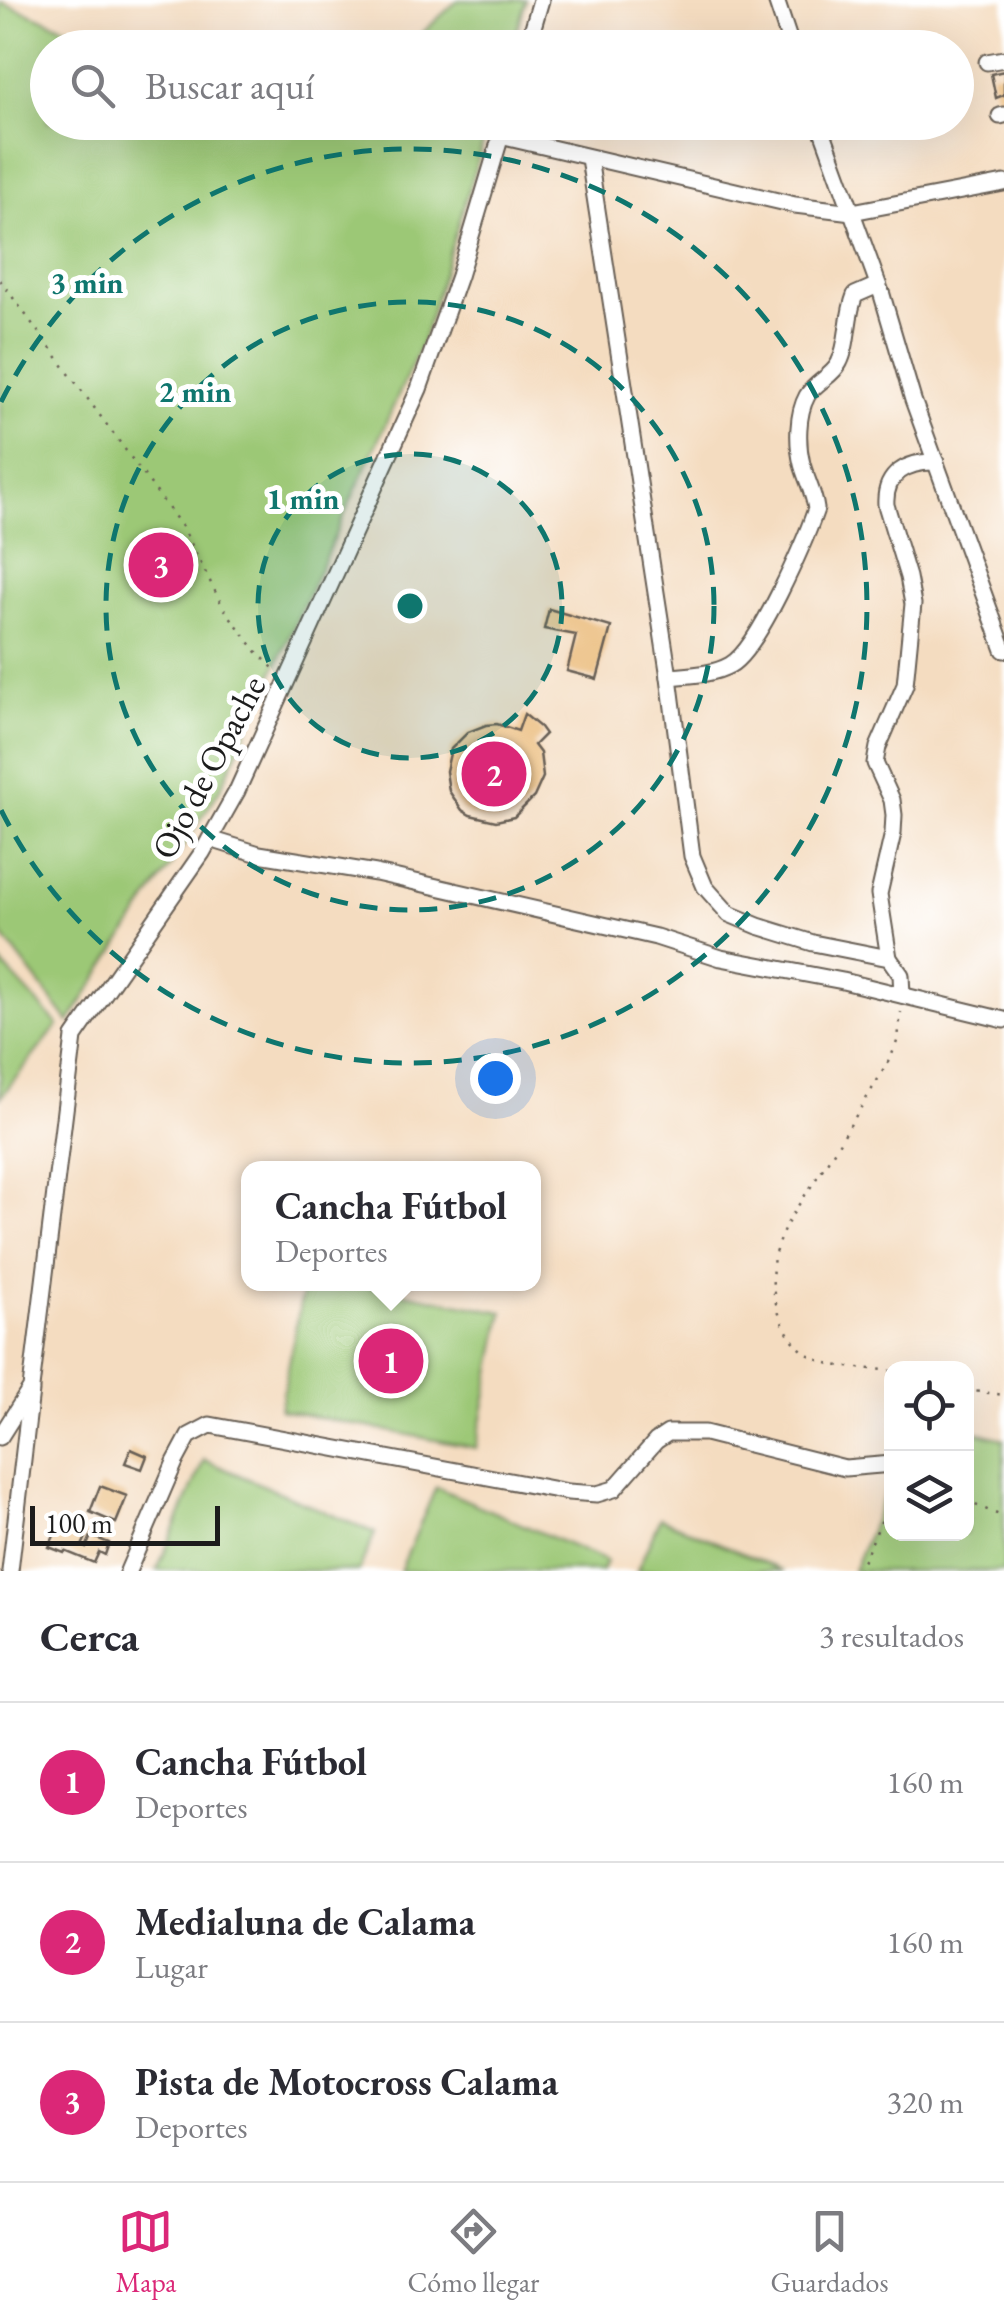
<!DOCTYPE html>
<html lang="es">
<head>
<meta charset="utf-8">
<style>
  body { margin:0; font-family:"EB Garamond",serif; background:#f7f7f7; color:#2b2b33 }
  .controls { position:absolute; right:30px; bottom:30px; display:grid; overflow:hidden; border-radius:20px; box-shadow:0 10px 40px #0002 }
  .controls button { width:90px; height:90px; display:grid; place-items:center; padding:0; border:0; border-bottom:2px solid #e1e1e2; background:#fff; color:#2b2b33; font:50px sans-serif }
  .scale { position:absolute; left:30px; bottom:25px; width:190px; box-sizing:border-box; padding-left:10px; border:5px solid #1c1c1c; border-top:0; font-size:28px; line-height:35px; white-space:nowrap; color:#1c1c1c; -webkit-text-stroke:8px #fff; paint-order:stroke }
  .you { position:absolute; left:495px; top:1078px; width:35px; height:35px; margin:-25px; border:8px solid #fff; border-radius:50%; background:#1a73e8; box-shadow:0 0 0 15px #1a73e833 }
  .badge { display:grid; place-items:center; width:65px; height:65px; border-radius:50%; background:#db2777; color:#fff; font-size:32px; font-weight:700 }
  .pin { position:absolute; translate:-50% -50%; border:5px solid #fff; box-shadow:0 2px 10px #0006 }
  .popup { position:absolute; left:241px; top:1161px; width:300px; height:130px; box-sizing:border-box; display:grid; place-content:center; border-radius:20px; background:#fff; filter:drop-shadow(0 2px 8px #0005); font-size:32px; white-space:nowrap; color:#7c7c81 }
  .popup b { font-size:38px; color:#2b2b33 }
  .popup::after { content:''; position:absolute; left:50%; top:100%; margin-left:-20px; border:20px solid transparent; border-top-color:#fff }
  .list { margin:0; padding:0; list-style:none }
  h2 { display:flex; justify-content:space-between; align-items:center; height:130px; margin:0; padding:0 40px; font-size:42px }
  h2 small { font-size:32px; font-weight:400; color:#7c7c81 }
  .list li { display:grid; grid-template-columns:65px 1fr auto; gap:30px; align-items:center; box-sizing:border-box; height:160px; padding:0 40px; border-top:2px solid #e1e1e2 }
  .list b { display:block; font-size:38px; white-space:nowrap }
  .list p { margin:0; font-size:32px; white-space:nowrap; color:#7c7c81 }
  .list em { font-size:32px; font-style:normal; color:#7c7c81 }
  .icon { flex:none; width:55px; height:55px; fill:none; stroke:currentColor; stroke-width:2; stroke-linecap:round; stroke-linejoin:round }
  .map { position:relative; flex:none; width:1004px; height:1571px; overflow:hidden }
  .search { position:absolute; background:#fff; box-shadow:0 10px 40px #0002; left:30px; right:30px; top:30px; height:110px; display:flex; align-items:center; gap:25px; box-sizing:border-box; padding:0 35px; border-radius:55px; color:#7c7c81; font-size:38px }
  .sheet { height:610px; background:#fff }
  nav { display:flex; justify-content:space-around; align-items:center; box-sizing:border-box; height:140px; border-top:2px solid #e1e1e2; background:#fff; font-size:28px; color:#7c7c81 }
  nav a { display:grid; justify-items:center; gap:5px }
  nav .on { color:#db2777 }
  .map>svg:first-child { display:block }
  .green { fill:#9cc876; stroke:#5c7249; stroke-width:2.5 }
  .building { fill:#eaba78 }
  .lines { fill:none; stroke-linecap:round; stroke-linejoin:round }
  .minor-casing { stroke:#685f55; stroke-width:19 }
  .path { stroke:#685f55; stroke-width:2.5; stroke-dasharray:2.5 8; stroke-linecap:butt }
  .minor { stroke:#fff; stroke-width:15 }
  .ring { fill:none; stroke:#0f766e; stroke-width:5; stroke-dasharray:18 12 }
  .labels { text-anchor:middle; dominant-baseline:central; stroke-width:10; stroke-linejoin:round; paint-order:stroke }
  .street-label { font-size:35px; fill:#1c1c1c; stroke:#fff }
  .centre { fill:#0f766e; stroke:#fff; stroke-width:5 }
  .ring-label { font-size:30px; text-anchor:middle; font-weight:bold; fill:#0f766e; stroke:#fff; stroke-width:10; stroke-linejoin:round; paint-order:stroke }
</style>
</head>
<body>
<div class="map">
<svg width="1004" height="1571" viewBox="0 0 1004 1571">
  <rect width="100%" height="100%" fill="#fff"/>
  <filter id="ink" filterUnits="userSpaceOnUse"><feTurbulence type="fractalNoise" baseFrequency=".01" numOctaves="2"/><feDisplacementMap in="SourceGraphic" scale="20" xChannelSelector="R" yChannelSelector="G"/><feConvolveMatrix kernelMatrix="1 2 1 2 8 2 1 2 1" color-interpolation-filters="sRGB"/></filter>
  <filter id="wash" filterUnits="userSpaceOnUse"><feTurbulence type="fractalNoise" baseFrequency=".0048" numOctaves="4" result="noise"/><feDisplacementMap in="SourceGraphic" scale="40" xChannelSelector="R" yChannelSelector="G"/><feGaussianBlur stdDeviation="2.25" result="paint"/><feColorMatrix in="noise" values="0 0 0 0 0 0 0 0 0 0 0 0 0 0 0 0 0 1.4 0 .05"/><feComposite in="paint" operator="in"/></filter>
  <g filter="url(#wash)">
    <rect width="100%" height="100%" fill="#f4dcc0"/>
    <g class="green">
      <path d="M458 0H526L512 47H407Z"/>
      <path d="M0 2 116 47 48 48V122L489 123 422 343 221 788 69 1022 0 932Z"/>
      <path d="M0 962 58 1025 0 1098Z"/>
      <path d="M304 1284H358L503 1312 476 1448 280 1410Z"/>
      <path d="M967 1430 1004 1439V1571H853L891 1480 892 1534H966Z"/>
      <path d="M204 1460 375 1533 359 1571 157 1570Z"/>
      <path d="M436 1487 606 1561 602 1571H400Z"/>
      <path d="M660 1518 784 1571H637Z"/>
    </g>
    <g id="blocks">
      <g class="building">
        <path d="M1004 71V95L996 98 991 74Z"/>
        <path d="M549 609 611 627 597 679 567 671 576 635 544 629Z"/>
        <path d="M524 714 540 727 545 734 534 745 540 753 543 777 534 797 514 817 496 821 470 815 462 810 449 791 446 771 451 749 468 732 486 725 497 724 518 731Z"/>
        <path d="M131 1449 147 1456 142 1469 125 1463Z"/>
        <path d="M100 1486 127 1496 116 1523 90 1512Z"/>
        <path d="M60 1522 88 1533 82 1546 86 1548 91 1536 109 1543 105 1555 99 1552 94 1563 65 1551 64 1553 49 1547Z"/>
      </g>
    </g>
  </g>
  <g filter="url(#ink)">
    <use href="#blocks" fill-opacity="0" stroke="#685f55" stroke-width="2.5"/>
    <g class="lines">
      <defs>
        <g id="minor">
          <path d="M776 0 792 48"/>
          <path d="M527 48 541 0"/>
          <path d="M987 62 1004 59"/>
          <path d="M1000 116 1004 115"/>
          <path d="M819 122 882 295 913 400 1004 650"/>
          <path d="M500 136 795 205 852 212 1004 183"/>
          <path d="M589 158 669 677 692 856 705 887 729 914 758 926 813 943 889 958 901 975 902 995"/>
          <path d="M669 677C690 675 712 675 730 665 758 650 805 541 816 509 814 493 806 479 802 464 797 444 797 414 807 396 815 382 832 377 839 363 849 344 846 317 855 295L878 285"/>
          <path d="M210 839 259 854 376 873 656 937 721 958 843 981 1004 1020"/>
          <path d="M889 958 879 894 893 833 894 815 892 800 875 763 878 747 905 685 913 604 908 577 886 505C884 474 907 461 936 462"/>
          <path d="M0 1437 31 1388 74 1037 202 853 237 791 419 389 459 276 505 122"/>
          <path d="M10 1571 31 1391"/>
          <path d="M128 1571 175 1462 189 1436 210 1425 568 1492 597 1494 614 1489 656 1441 668 1433H705L845 1468 892 1464"/>
        </g>
      </defs>
      <use href="#minor" class="minor-casing"/>
      <g class="path">
        <path d="M0 280 183 528 223 607 256 651 275 670"/>
        <path d="M892 1371C865 1367 832 1370 809 1355 780 1337 768 1290 774 1258 781 1225 805 1197 822 1170 846 1132 869 1095 891 1057L898 1039 901 1012"/>
        <path d="M966 1390 1004 1395"/>
        <path d="M966 1501 1004 1517"/>
        <path d="M859 1571 892 1497"/>
      </g>
      <use href="#minor" class="minor"/>
    </g>
  </g>
  <circle cx="410" cy="606" r="152" fill="#0f766e" fill-opacity=".12"/>
  <g class="ring">
    <circle cx="410" cy="606" r="152"/>
    <circle cx="410" cy="606" r="304"/>
    <path d="M1 402A457 457 0 1 1 1 810"/>
  </g>
  <g class="labels">
    <g class="street-label">
      <text transform="translate(208 767) rotate(-62)">Ojo de Opache</text>
    </g>
  </g>
  <circle cx="410" cy="606" r="15" class="centre"/>
  <g class="ring-label">
    <text x="87" y="293">3 min</text>
    <text x="195" y="402">2 min</text>
    <text x="303" y="509">1 min</text>
  </g>
</svg>
<div class="controls">
<button><svg class="icon" aria-label="locate" viewBox="0 0 24 24"><circle cx="12" cy="12" r="6"/><path d="M12 2v4M12 18v4M2 12h4M18 12h4"/></svg></button>
<button><svg class="icon" aria-label="layers" viewBox="0 0 24 24"><path d="M12 4l9 5-9 5-9-5zM3 14l9 5 9-5"/></svg></button>
</div>
<div class="scale">100 m</div>
<div class="you"></div>
<div class="pin badge" style="left:391px;top:1361px">1</div>
<div class="popup"><b>Cancha Fútbol</b>Deportes</div>
<div class="pin badge" style="left:494px;top:774px">2</div>
<div class="pin badge" style="left:161px;top:565px">3</div>
<div class="search"><svg class="icon" aria-label="search" viewBox="0 0 24 24"><circle cx="10" cy="10" r="6"/><path d="M15 15l6 6"/></svg>Buscar aquí</div>
</div>
<section class="sheet">
<h2>Cerca<small>3 resultados</small></h2>
<ul class="list">
<li><span class="badge">1</span><div><b>Cancha Fútbol</b><p>Deportes</p></div><em>160 m</em></li>
<li><span class="badge">2</span><div><b>Medialuna de Calama</b><p>Lugar</p></div><em>160 m</em></li>
<li><span class="badge">3</span><div><b>Pista de Motocross Calama</b><p>Deportes</p></div><em>320 m</em></li>
</ul>
</section>
<nav>
<a class="on"><svg class="icon" aria-label="map" viewBox="0 0 24 24"><path d="M3 6l6-2 6 2 6-2v14l-6 2-6-2-6 2zM9 4v14M15 6v14"/></svg>Mapa</a>
<a><svg class="icon" aria-label="directions" viewBox="0 0 24 24"><path d="M12 3l9 9-9 9-9-9zM9 14v-3h6M13 9l2 2-2 2"/></svg>Cómo llegar</a>
<a><svg class="icon" aria-label="saved" viewBox="0 0 24 24"><path d="M7 4h10v16l-5-4-5 4z"/></svg>Guardados</a>
</nav>
</body>
</html>
